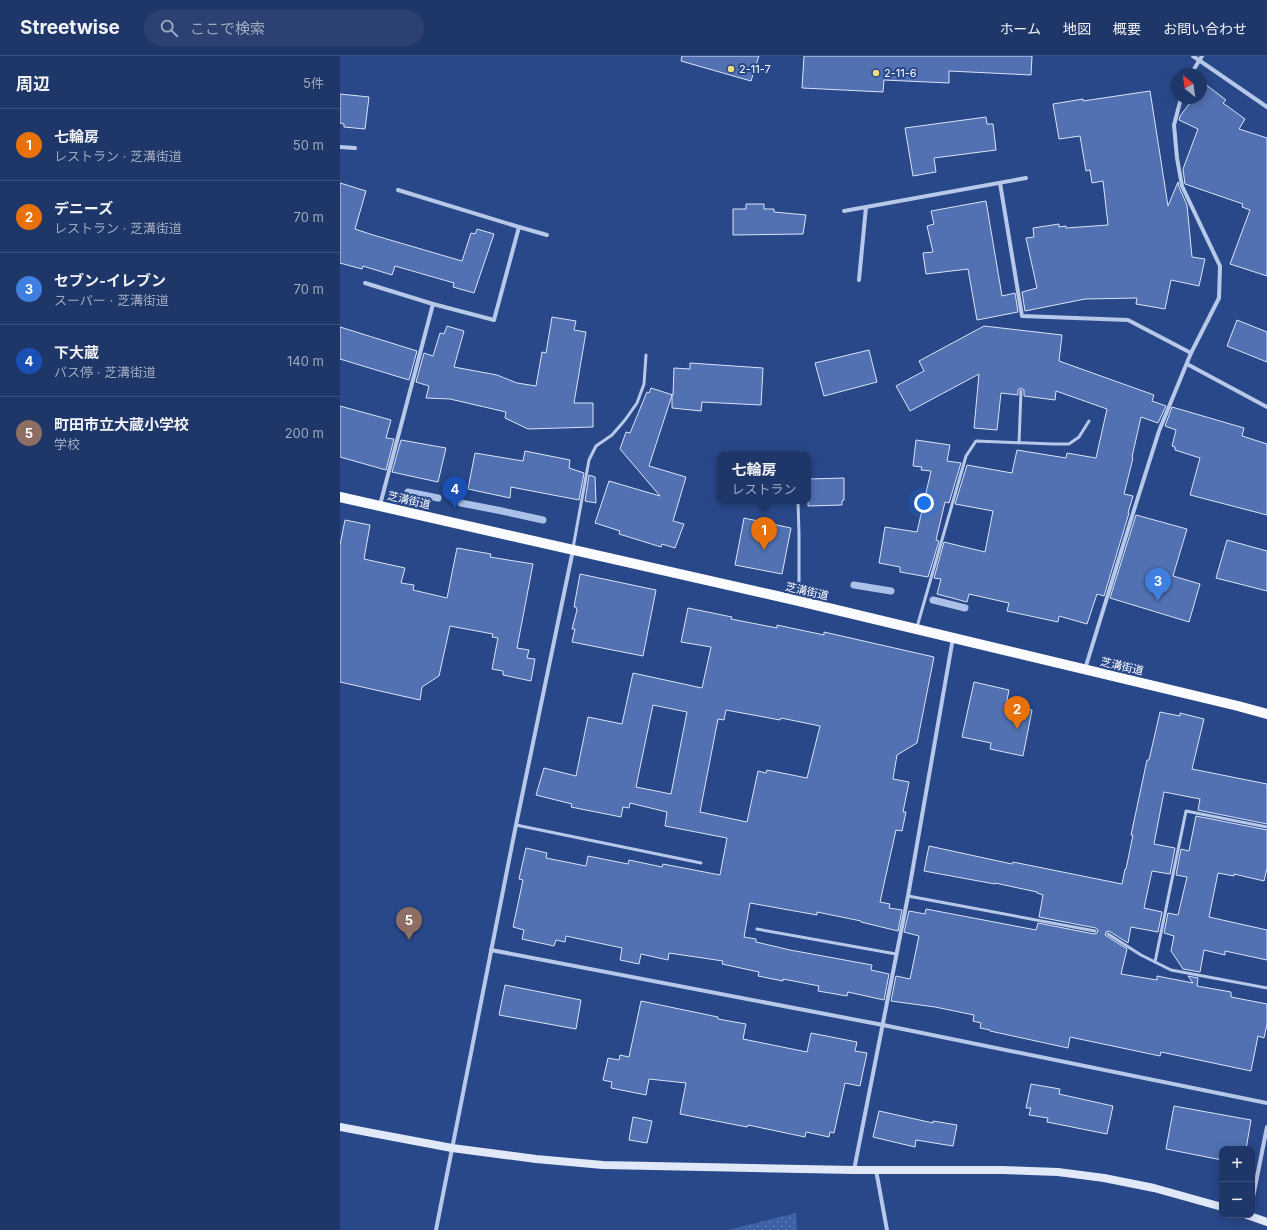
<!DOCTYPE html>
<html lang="ja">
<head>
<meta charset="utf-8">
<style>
  body { margin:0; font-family:Inter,"Noto Sans JP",sans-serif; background:#2c4171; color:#f1f3f6 }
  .controls { position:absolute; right:12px; bottom:12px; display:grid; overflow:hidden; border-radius:8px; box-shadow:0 2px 10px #0003 }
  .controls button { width:36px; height:36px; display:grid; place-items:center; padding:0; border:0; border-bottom:1px solid #3c507c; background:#1f3668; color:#f1f3f6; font:20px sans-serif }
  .compass { position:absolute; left:831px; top:12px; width:36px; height:36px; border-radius:50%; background:#1f3668; box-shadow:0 2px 10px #0003; rotate:331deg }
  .you { position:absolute; left:584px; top:447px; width:14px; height:14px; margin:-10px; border:3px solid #fff; border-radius:50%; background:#1a73e8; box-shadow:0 0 0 6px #1a73e833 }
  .badge { display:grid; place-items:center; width:26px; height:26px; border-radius:50%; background:#f1dc7d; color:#fff; font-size:13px; font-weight:700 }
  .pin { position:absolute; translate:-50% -33px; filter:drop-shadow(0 1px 2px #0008) }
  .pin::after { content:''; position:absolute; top:21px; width:14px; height:12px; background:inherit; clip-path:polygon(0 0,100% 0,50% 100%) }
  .popup { position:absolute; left:377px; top:396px; width:94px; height:52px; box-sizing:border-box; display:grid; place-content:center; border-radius:8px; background:#1f3668; filter:drop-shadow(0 1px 3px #0005); font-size:13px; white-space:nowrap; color:#a1abc0 }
  .popup b { font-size:15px; color:#f1f3f6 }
  .popup::after { content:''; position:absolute; left:50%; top:100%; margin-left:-8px; border:8px solid transparent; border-top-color:#1f3668 }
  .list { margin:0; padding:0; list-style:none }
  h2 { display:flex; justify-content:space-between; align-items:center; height:52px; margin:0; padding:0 16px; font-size:17px }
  h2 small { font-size:13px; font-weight:400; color:#a1abc0 }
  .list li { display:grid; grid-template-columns:26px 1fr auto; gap:12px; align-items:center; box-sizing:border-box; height:72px; padding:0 16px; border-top:1px solid #3c507c }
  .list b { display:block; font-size:15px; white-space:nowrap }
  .list p { margin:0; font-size:13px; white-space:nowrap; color:#a1abc0 }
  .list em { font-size:13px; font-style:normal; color:#a1abc0 }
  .icon { flex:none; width:22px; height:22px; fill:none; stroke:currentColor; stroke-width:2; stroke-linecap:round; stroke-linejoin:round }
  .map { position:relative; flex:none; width:927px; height:1174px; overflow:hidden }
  header { display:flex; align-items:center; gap:24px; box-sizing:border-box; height:56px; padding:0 20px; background:#1f3668; border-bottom:1px solid #3c507c }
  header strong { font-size:19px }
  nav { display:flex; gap:22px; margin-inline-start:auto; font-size:14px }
  .search { width:280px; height:36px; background:#2c4171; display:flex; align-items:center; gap:10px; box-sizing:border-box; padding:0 14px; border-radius:22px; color:#a1abc0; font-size:15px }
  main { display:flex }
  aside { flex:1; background:#1f3668 }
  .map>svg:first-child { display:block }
  .park { fill:url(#park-dots) }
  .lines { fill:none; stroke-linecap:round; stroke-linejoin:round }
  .stream { stroke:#abc1e9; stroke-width:7 }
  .building { fill:#5171b2; stroke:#dbe4f7; fill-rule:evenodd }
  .lane { stroke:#b7c8e9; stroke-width:3 }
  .street { stroke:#b7c8e9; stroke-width:4 }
  .secondary { stroke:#e1e8f8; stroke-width:8 }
  .primary { stroke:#fafbfe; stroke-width:10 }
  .poi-dot { fill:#f1dc7d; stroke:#29488a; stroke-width:1.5 }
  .labels { text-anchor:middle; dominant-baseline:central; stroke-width:4; stroke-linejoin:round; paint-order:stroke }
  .poi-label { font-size:11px; fill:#fff; stroke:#29488a; text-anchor:start }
  .street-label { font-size:11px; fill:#fff; stroke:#29488a }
</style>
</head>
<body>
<header>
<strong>Streetwise</strong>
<div class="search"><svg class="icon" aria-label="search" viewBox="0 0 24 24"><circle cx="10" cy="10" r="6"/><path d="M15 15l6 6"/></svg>ここで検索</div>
<nav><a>ホーム</a><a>地図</a><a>概要</a><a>お問い合わせ</a></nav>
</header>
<main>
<aside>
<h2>周辺<small>5件</small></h2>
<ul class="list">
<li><span class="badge" style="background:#e8710a">1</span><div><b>七輪房</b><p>レストラン · 芝溝街道</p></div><em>50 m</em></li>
<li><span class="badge" style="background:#e8710a">2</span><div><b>デニーズ</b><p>レストラン · 芝溝街道</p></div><em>70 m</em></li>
<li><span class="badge" style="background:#3f7fe0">3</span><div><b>セブン-イレブン</b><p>スーパー · 芝溝街道</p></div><em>70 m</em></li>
<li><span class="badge" style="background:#1a4fb4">4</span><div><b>下大蔵</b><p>バス停 · 芝溝街道</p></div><em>140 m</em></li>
<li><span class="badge" style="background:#8d6e63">5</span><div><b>町田市立大蔵小学校</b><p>学校</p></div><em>200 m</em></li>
</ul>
</aside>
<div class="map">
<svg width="927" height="1174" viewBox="0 0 927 1174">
  <defs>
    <pattern id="park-dots" width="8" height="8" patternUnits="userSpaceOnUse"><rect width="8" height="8" fill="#3d61a7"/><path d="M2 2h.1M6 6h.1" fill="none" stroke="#5a79b4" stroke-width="1.8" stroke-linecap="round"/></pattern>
  </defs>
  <rect width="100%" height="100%" fill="#29488a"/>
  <path class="park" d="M456 1157 457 1174H388Z"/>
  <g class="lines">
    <g class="stream">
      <path d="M68 436 98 442"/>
      <path d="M121 447 162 455 203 464"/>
      <path d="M514 529 551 535"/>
      <path d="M593 544 625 552"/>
    </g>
  </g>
  <g class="building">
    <path d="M342 0H419L411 25 341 5Z"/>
    <path d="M464 0H692L691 19 609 15V27L544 24 543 36 462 32Z"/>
    <path d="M865 28 886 44 883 47 905 63 899 73 927 82V220L890 208 910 154 902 151 903 148 845 128 843 113 858 73 839 64 840 60 854 42H861V33Z"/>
    <path d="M810 35 828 150 838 126 839 131 847 149 852 201 865 203 859 230 831 224 825 253 796 248 797 242 745 243 685 255 682 236 697 232 686 182 694 181 693 172 719 168V171L726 170V172L768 169 763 125 752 127 750 114 746 115 740 80 719 83 713 48 743 43V45Z"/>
    <path d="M0 38 29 41 25 73 4 71V68L0 67Z"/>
    <path d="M646 61 647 68H653L656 94 594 102 596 116 573 120 565 72Z"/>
    <path d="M0 127 26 135 15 173 33 179 122 205 131 177 135 178 137 173 154 178 134 237 113 231 114 227 55 210 52 219 23 210 22 213 0 207Z"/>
    <path d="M646 145 662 240 675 237 678 256 637 264 628 213 586 218 583 197 593 196 587 170 594 168 591 155Z"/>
    <path d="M406 148H424V153H434V156L466 159 463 178 393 179V153H406Z"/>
    <path d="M212 261 236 265 234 274 246 276 234 347H253V371L188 373 165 362 166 356 110 343 86 342 89 330 76 326 84 297 93 300 100 277 104 278 107 270 124 275 114 311 157 319 177 327 196 330 202 296 206 297Z"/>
    <path d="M897 264 927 276V306L887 290Z"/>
    <path d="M644 270 722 279 719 305 814 339 812 345 826 350 818 367 801 361 792 401 793 402 784 438 793 440 788 457H789L764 540 757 538 747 568 719 560 718 566 667 555 669 547 629 538 627 546 597 538 601 523 594 522 604 486 645 496 653 455 615 448 627 409 672 417 677 394 726 402 727 397 756 402 767 353 716 335 715 344 684 340V334L681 332 678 334V339L661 337 657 374 634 372 639 318 570 355 556 330 584 315 579 305Z"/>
    <path d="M0 271 77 295 69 324 0 303Z"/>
    <path d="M529 294 537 326 484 340 475 307Z"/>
    <path d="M350 307 423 312 421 349 362 346 361 355 332 352V339L309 410 346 421 333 465 344 468 335 492 322 488 321 491 279 478 280 475 255 467 269 425 320 440 280 393 286 376 290 377 307 336 309 337 311 332 333 339 334 312 350 313Z"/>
    <path d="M0 350 51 364 46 382 54 383 46 414 0 401Z"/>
    <path d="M832 351 904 372 902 380 927 388V459L850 439 860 402 835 394V391L832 390 836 374 825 370Z"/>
    <path d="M61 384 106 392 98 426 52 416Z"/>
    <path d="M576 384 610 389 607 405 621 407 609 447 605 446 596 484 599 485 588 521 560 516V511L539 507 545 471 577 476 591 415 581 414 582 411 573 410Z"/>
    <path d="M185 395 230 404 229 412 244 417 239 444 171 431 170 442 128 433 135 397 183 405Z"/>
    <path d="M249 419 255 421 256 447 245 445Z"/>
    <path d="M504 422V444L502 445V449L468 450V423Z"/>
    <path d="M796 459 847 473 833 520 860 528 849 566 770 542Z"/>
    <path d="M404 462 451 472 442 518 395 509Z"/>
    <path d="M5 464 30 469 24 503 65 512 61 527 74 529 73 534 107 542 117 492 151 498 150 501 193 508 177 592 189 594 187 602 195 603 191 625 163 619V615L152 613 158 582 152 581 153 578 110 570 99 620 82 631 80 644 0 626V489Z"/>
    <path d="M887 484 927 495V535L876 522Z"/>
    <path d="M240 518 316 534 303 600 232 586 235 573H232L237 554 236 551H234Z"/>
    <path d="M348 552 392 561 391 563 437 572V569L484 579V576L594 601 577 687 557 699 553 723 569 726 563 756H566L562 775 556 774 540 846 550 848 549 852 562 854 558 875 521 866V865L477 856V859L410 847 404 881 416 883V886L450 894 532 909 531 914 549 918 544 944 508 936 507 940 478 935 479 930 443 923V925L418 920 419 916 382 908 383 905 329 897 328 904 301 898 299 908 280 904 282 892 226 880 225 886 216 884 214 890 182 883 184 874 173 871 183 824 179 823 186 792 207 797 206 802 246 810 248 800 288 808 289 804 322 811 323 808 380 819 387 782 325 770 327 756 290 747 289 752 283 751 281 761 231 751 232 748 196 739 204 712 236 720 248 661 282 668 293 617 362 632 371 591 341 586ZM313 649 347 656 331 738 296 731ZM386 654 440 664 441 662 480 670 467 722 427 714 426 717 418 715 407 766 360 756 378 663 384 664Z"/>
    <path d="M634 626 669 634 666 649 692 654 683 700 650 693 651 687 622 681Z"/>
    <path d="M820 656 840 660V657L864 663 852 713 927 728V768L858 754 860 743 824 736 814 788 835 792 830 818 812 815 804 852 822 856 818 876 791 871 788 887 769 875 766 876 765 879 787 893 781 918 817 924V920L853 927 848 920 858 922 857 930 891 936V941L927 948V968L924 982 918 980 911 1015 821 996 820 1000 730 981 728 992 650 975V974L640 972 641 967 633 965 634 959 595 951 551 945 556 920 570 923 579 880 564 876 569 855 585 858 586 853 696 874 698 867 754 878 757 877 758 874 756 872 699 861 703 839 697 837V836L655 827V828L584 815 589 790 672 808 673 806 782 828 785 813H786L793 779H791L807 704H809Z"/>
    <path d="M856 760 927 774V812L924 825 894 818V820L878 817 869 861 927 874V904L885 895V899L864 894 860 916 843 913 831 895 834 880 824 877 828 857 838 859 847 821 836 819 841 793 849 795Z"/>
    <path d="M165 929 241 944 236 973 159 959Z"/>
    <path d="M301 945 378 961V963L406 968 403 983 467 996 471 977 517 986 515 995 527 997 520 1030 505 1027 494 1077 490 1076 489 1081 466 1076 465 1081 408 1069 407 1071 340 1058 346 1027 309 1023 306 1039 271 1032 272 1026 263 1024 268 1002 279 1004 280 999 289 1001Z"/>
    <path d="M691 1028 720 1033 719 1038 773 1050 767 1078 707 1066 708 1062 689 1059 691 1052H686Z"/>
    <path d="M834 1050 911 1064 906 1093H882V1104L826 1093Z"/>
    <path d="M539 1055 593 1067V1065L617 1069 613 1090 576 1084 575 1091 533 1081Z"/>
    <path d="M293 1061 312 1065 307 1087 289 1084Z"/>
  </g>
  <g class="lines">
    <g class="lane">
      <path d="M679 387 681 335"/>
      <path d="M458 445 459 478V543"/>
      <path d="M233 492 249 404 256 390 272 379 285 364 297 347 304 328 306 299"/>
      <path d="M577 571 626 400 636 385 713 388H729L739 381 749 365"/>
      <path d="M176 769 361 807"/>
      <path d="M927 771 846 755 815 906 831 914 927 932"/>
      <path d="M568 840 755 875"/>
      <path d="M417 873 556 898"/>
      <path d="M768 878 801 899 815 906"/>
    </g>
    <g class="street">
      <path d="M853 0 927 51"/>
      <path d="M851 18 862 0"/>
      <path d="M0 91 15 92"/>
      <path d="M660 127 682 260 788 264 851 297"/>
      <path d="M58 134 179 171 154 264 93 248"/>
      <path d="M504 155 686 122"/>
      <path d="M179 171 207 179"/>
      <path d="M519 224 526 151"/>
      <path d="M25 227 93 248 40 449"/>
      <path d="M847 308 927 351"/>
      <path d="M745 613 794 454 819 375 851 297 879 242 880 210 842 130 837 102 834 69 841 42"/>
      <path d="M151 894 543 969 927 1047"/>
      <path d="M514 1114 568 840 613 582"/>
      <path d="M536 1114 547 1174"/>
      <path d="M912 1146 927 1071"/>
      <path d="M96 1174 176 769 233 494"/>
    </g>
    <g class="secondary">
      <path d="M0 1071 112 1092 196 1103 263 1109 514 1114H662L718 1116 764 1122 814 1132 882 1151"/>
      <path d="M907 1159 927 1166"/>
    </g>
    <path class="primary" d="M0 441 459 545 898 650 927 658"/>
  </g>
  <g class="poi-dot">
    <circle cx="391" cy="13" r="4"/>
    <circle cx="536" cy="17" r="4"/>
  </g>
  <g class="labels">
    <g class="poi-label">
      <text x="399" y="13">2-11-7</text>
      <text x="544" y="17">2-11-6</text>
    </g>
    <g class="street-label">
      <text transform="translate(69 444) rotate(13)">芝溝街道</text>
      <text transform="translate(467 535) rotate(13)">芝溝街道</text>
      <text transform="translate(782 610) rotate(13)">芝溝街道</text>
    </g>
  </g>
</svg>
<div class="controls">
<button>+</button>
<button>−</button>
</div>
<svg class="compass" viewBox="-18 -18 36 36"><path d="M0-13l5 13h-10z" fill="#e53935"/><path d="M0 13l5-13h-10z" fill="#a1abc0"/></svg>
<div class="you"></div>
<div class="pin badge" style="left:424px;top:494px;background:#e8710a">1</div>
<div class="popup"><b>七輪房</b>レストラン</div>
<div class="pin badge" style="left:677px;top:673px;background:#e8710a">2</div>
<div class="pin badge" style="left:818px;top:545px;background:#3f7fe0">3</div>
<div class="pin badge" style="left:115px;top:453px;background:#1a4fb4">4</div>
<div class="pin badge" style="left:69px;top:884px;background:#8d6e63">5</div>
</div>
</main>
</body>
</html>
